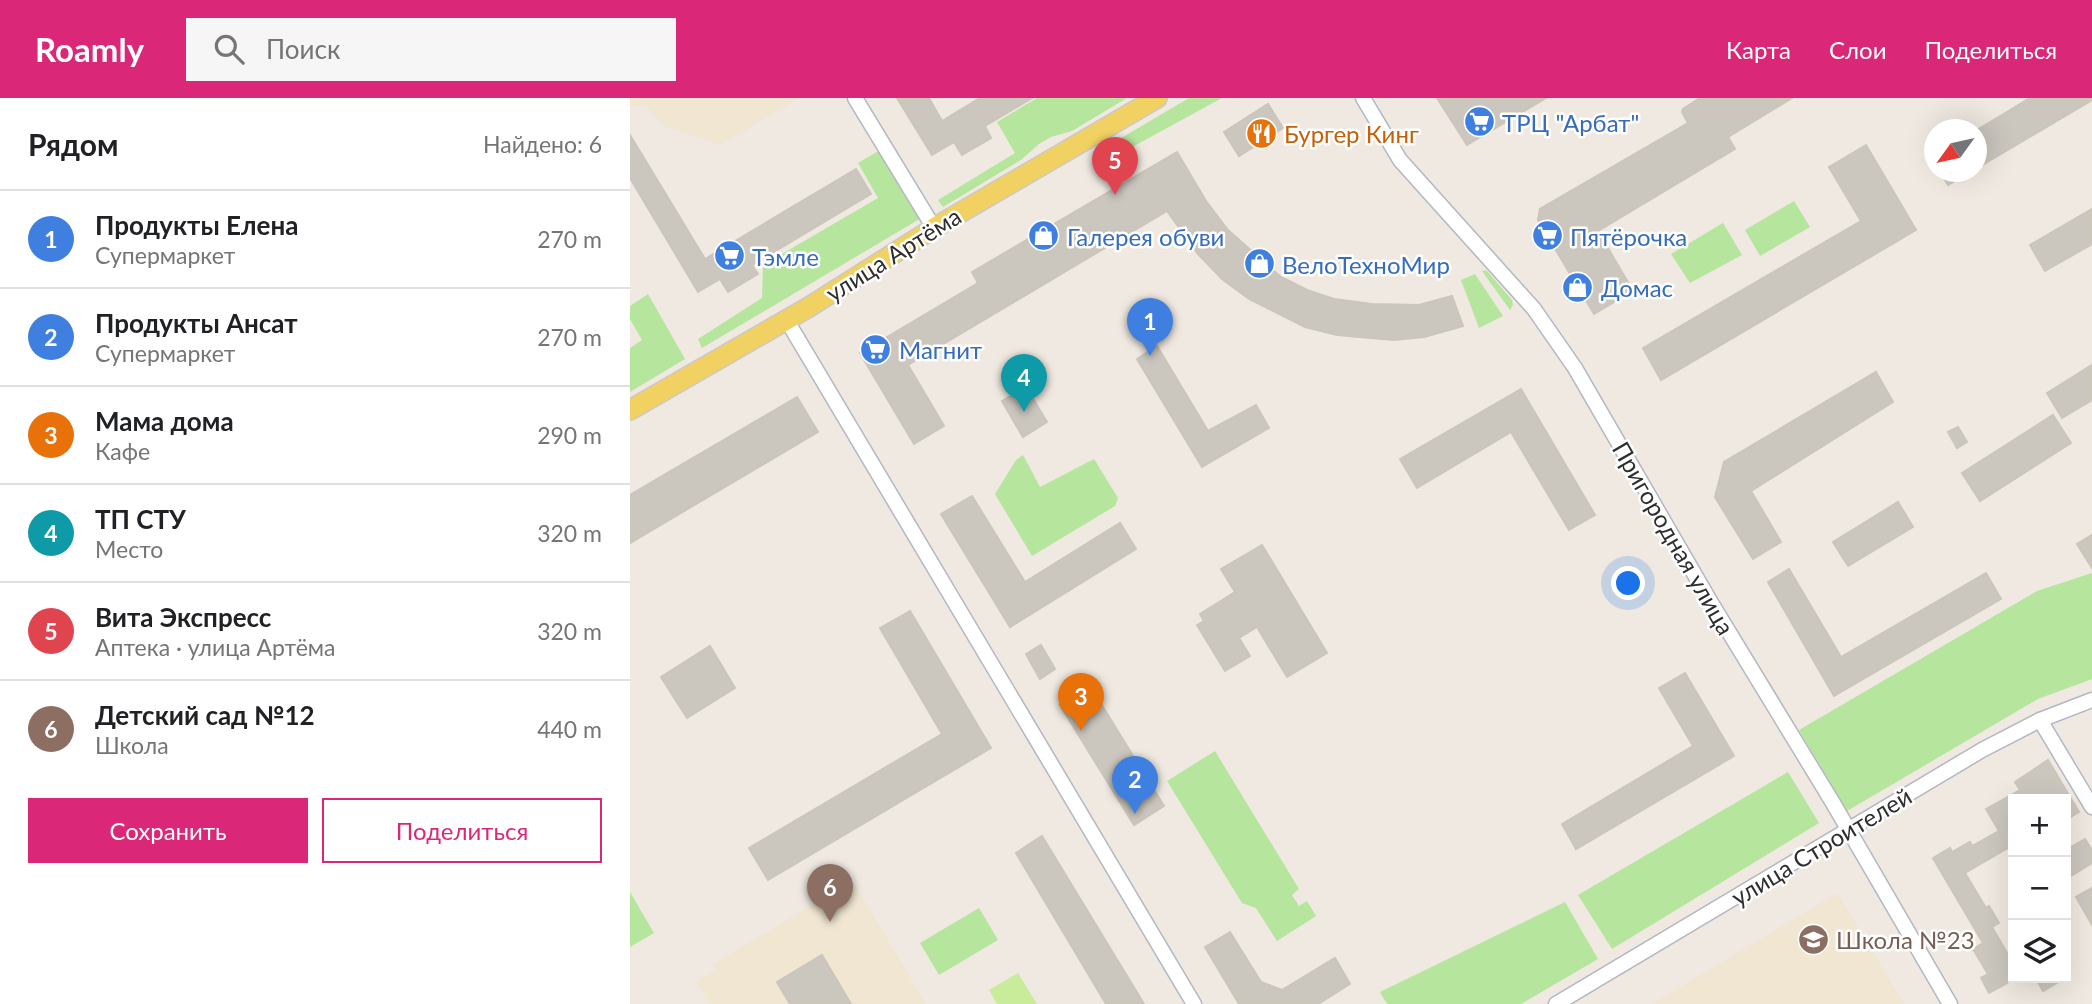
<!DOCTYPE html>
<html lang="ru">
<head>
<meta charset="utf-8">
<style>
  body { margin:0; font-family:Lato,sans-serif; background:#f6f6f6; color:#202124 }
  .controls { position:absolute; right:21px; bottom:21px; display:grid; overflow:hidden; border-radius:0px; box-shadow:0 7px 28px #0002 }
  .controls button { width:63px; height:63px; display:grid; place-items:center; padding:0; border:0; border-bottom:2px solid #e0e0e0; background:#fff; color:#202124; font:35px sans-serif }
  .compass { position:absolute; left:1294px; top:21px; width:63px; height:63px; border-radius:50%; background:#fff; box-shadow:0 7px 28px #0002; rotate:237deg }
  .you { position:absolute; left:999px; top:486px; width:24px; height:24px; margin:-18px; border:5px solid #fff; border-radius:50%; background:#1a73e8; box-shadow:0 0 0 10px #1a73e833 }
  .badge { display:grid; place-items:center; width:46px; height:46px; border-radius:50%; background:#db2777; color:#fff; font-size:23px; font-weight:700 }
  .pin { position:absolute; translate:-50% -58px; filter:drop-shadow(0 2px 4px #0008) }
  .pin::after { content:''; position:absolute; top:37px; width:24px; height:21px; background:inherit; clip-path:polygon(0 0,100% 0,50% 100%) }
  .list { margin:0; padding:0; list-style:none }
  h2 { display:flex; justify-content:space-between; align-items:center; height:91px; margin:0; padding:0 28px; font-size:30px }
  h2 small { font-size:23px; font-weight:400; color:#757577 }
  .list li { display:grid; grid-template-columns:46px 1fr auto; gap:21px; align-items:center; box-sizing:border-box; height:98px; padding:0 28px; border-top:2px solid #e0e0e0 }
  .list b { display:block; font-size:26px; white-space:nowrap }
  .list p { margin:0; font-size:23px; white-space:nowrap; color:#757577 }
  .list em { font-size:23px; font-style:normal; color:#757577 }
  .actions { display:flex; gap:14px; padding:21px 28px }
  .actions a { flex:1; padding:16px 0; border:2px solid #db2777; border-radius:0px; text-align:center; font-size:24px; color:#db2777 }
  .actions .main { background:#db2777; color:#fff }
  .icon { flex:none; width:38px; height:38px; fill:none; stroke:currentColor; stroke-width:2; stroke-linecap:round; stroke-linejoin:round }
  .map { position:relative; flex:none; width:1462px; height:906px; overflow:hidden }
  header { display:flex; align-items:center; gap:42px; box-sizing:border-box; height:98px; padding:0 35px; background:#db2777; color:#fff }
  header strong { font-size:33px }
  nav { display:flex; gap:38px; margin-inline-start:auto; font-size:24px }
  .search { width:490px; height:63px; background:#f6f6f6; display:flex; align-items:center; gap:18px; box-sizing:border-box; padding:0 24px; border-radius:0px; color:#757577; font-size:26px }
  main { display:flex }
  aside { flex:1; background:#fff }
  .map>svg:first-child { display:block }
  .education { fill:#f0e6d1 }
  .green { fill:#b6e59e }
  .pitch { fill:#c9ec9a }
  .building { fill:#cbc7bf; stroke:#cbc5ba; stroke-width:2 }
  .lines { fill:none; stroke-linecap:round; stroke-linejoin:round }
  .minor-casing { stroke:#b4b7c1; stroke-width:17 }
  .major-casing { stroke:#c9c9c9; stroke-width:22 }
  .minor { stroke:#fff; stroke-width:14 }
  .major { stroke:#f2d163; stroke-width:19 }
  .labels { text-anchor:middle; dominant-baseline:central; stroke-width:5; stroke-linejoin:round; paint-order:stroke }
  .shop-label { font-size:24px; fill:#366cbe; stroke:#fff; text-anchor:start }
  .food-label { font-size:24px; fill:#c56008; stroke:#fff; text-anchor:start }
  .street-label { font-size:24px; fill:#2e2e2e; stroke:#fff }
  .education-label { font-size:24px; fill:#785e54; stroke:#fff; text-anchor:start }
</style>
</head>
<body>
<header>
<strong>Roamly</strong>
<div class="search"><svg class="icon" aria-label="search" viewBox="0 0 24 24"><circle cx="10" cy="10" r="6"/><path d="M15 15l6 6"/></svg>Поиск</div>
<nav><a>Карта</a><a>Слои</a><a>Поделиться</a></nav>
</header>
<main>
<aside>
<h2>Рядом<small>Найдено: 6</small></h2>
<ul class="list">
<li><span class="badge" style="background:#3f7fe0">1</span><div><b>Продукты Елена</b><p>Супермаркет</p></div><em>270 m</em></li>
<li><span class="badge" style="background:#3f7fe0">2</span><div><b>Продукты Ансат</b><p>Супермаркет</p></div><em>270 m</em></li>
<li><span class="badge" style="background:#e8710a">3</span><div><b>Мама дома</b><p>Кафе</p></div><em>290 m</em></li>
<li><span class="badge" style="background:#0f9aa8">4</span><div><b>ТП СТУ</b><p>Место</p></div><em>320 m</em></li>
<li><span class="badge" style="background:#e0444e">5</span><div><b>Вита Экспресс</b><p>Аптека · улица Артёма</p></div><em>320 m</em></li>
<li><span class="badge" style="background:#8d6e63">6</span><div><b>Детский сад №12</b><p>Школа</p></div><em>440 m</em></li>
</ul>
<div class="actions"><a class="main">Сохранить</a><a>Поделиться</a></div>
</aside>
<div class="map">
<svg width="1462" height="906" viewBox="0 0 1462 906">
  <rect width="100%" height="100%" fill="#efe9e1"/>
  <g class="education">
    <path d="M0 0H169L90 47 34 28 16 8 0 7Z"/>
    <path d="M223 783 296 906H79L66 884 86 872 83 866Z"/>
    <path d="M1208 795 1274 906H1022Z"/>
  </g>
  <g class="green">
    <path d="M407 0H497L442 33 421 39 409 46 391 62 313 109 308 102 385 55 367 24Z"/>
    <path d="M559 0H592L482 60 476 49Z"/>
    <path d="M252 51 293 119 72 250 68 241 132 200 133 167 248 100 228 65Z"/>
    <path d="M1164 103 1180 129 1130 158 1115 132Z"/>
    <path d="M1093 125 1112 157 1060 185 1041 156Z"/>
    <path d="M856 172 882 202 883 207 880 212 852 173Z"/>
    <path d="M845 176 873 218 849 230 831 182Z"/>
    <path d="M18 196 55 261 0 294V250L12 242 0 221V208Z"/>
    <path d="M393 357 410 389 464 361 488 400 485 408 402 458 365 396 386 362Z"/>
    <path d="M1462 475V581L1408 601 1217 713 1169 632 1407 493Z"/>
    <path d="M585 653 669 791 662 797 669 808 677 803 686 818 647 843 626 810 612 805 537 683Z"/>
    <path d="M1158 674 1189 725 982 851 948 797Z"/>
    <path d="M0 794 24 835 0 849Z"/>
    <path d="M935 804 968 861 891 906H757L750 894Z"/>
    <path d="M349 810 368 842 309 877 290 845Z"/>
  </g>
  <path class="pitch" d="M388 875 407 906H367L359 892Z"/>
  <g class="building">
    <path d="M267 0H299L312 23 350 0H402L355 28 361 40 332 57 324 44 302 57Z"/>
    <path d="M807 0H916L837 47Z"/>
    <path d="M1070 0H1162L1098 39 1105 51 968 133 1003 193 964 216 908 122 910 111 1058 25 1052 14 1053 11Z"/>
    <path d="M1400 0H1462V2L1347 70V32Z"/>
    <path d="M638 6 653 30 609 58 594 34Z"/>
    <path d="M0 37 75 161 226 71 241 96 122 167 128 176 98 194 90 181 68 194 0 80Z"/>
    <path d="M1236 47 1286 132 1031 282 1013 250 1231 123 1199 69Z"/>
    <path d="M547 54 576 103 598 132 651 179 677 192 704 201 742 206 789 207 822 198 833 228 794 239 764 242 707 237 675 229 619 201 592 181 568 156 537 113 278 267 314 328 284 346 230 255 348 185 342 174Z"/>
    <path d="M1310 74H1341L1318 87Z"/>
    <path d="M1462 111V146L1415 173 1400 147Z"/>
    <path d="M527 248 578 333 626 307 639 330 572 369 507 261Z"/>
    <path d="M1462 267V302L1432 320 1417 295Z"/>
    <path d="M1246 274 1263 304 1121 393 1151 444 1123 461 1085 399 1094 364Z"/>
    <path d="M396 289 417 324 393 339 372 303Z"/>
    <path d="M891 291 965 417 939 432 881 334 787 390 770 361Z"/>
    <path d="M167 299 188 334 0 445V397Z"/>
    <path d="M1423 317 1441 345 1350 403 1332 375Z"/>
    <path d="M1328 329 1337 344 1327 350 1318 334Z"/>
    <path d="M342 398 395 484 490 425 506 451 380 529 311 416Z"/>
    <path d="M1268 404 1283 429 1218 468 1203 444Z"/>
    <path d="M1462 437V470L1447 446Z"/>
    <path d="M632 447 697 555 657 579 627 529 609 540 620 558 595 573 567 527 574 523 570 516 605 494 591 471Z"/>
    <path d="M1159 471 1211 559 1356 475 1371 501 1204 598 1138 484Z"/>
    <path d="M280 513 361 650 138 782 119 750 312 636 250 530Z"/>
    <path d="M411 547 425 571 410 581 396 556Z"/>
    <path d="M80 548 105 590 57 620 31 579Z"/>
    <path d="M1055 575 1104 658 946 751 932 726 1063 648 1029 590Z"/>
    <path d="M460 588 534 708 504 727 430 607Z"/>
    <path d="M1418 662 1449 714 1436 722V701H1383V747L1335 775 1356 810 1359 808 1369 825 1362 829 1383 865V882L1359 895 1351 880 1358 876 1343 851 1353 845 1303 760 1320 750 1322 754 1340 744 1342 748 1369 733 1356 711 1390 692 1385 684Z"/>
    <path d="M412 738 514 906H476L386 755Z"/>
    <path d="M1455 741 1462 752V765L1441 778 1436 770V752Z"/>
    <path d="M1462 790V827L1446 799Z"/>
    <path d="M600 834 631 884 652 892 705 860 720 886 688 906H609L575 849Z"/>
    <path d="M192 857 221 906H160L147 884Z"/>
    <path d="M1406 880H1435L1413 893Z"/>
  </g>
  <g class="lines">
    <defs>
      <g id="minor">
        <path d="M225 0 304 130"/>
        <path d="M733 0 770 62 904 211 945 270 1080 503 1203 705 1320 906"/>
        <path d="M156 221 564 906"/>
        <path d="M1410 622 1462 709"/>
        <path d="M926 906 1352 652 1410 622 1462 602"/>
      </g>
      <path id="major" d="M0 312 179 209 304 130 527 0"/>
    </defs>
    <use href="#minor" class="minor-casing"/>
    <use href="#major" class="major-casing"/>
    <use href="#minor" class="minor"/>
    <use href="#major" class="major"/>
  </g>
  <defs>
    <symbol id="supermarket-disc" viewBox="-11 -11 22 22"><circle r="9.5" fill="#3f7fe0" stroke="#fff"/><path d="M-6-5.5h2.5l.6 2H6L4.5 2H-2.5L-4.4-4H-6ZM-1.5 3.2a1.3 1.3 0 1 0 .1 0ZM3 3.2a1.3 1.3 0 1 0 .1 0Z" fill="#fff"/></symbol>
    <symbol id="restaurant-disc" viewBox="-11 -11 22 22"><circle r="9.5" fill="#e8710a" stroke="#fff"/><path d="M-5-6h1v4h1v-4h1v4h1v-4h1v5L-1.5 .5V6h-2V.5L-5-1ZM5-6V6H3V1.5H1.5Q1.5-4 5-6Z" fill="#fff"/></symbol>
    <symbol id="shop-disc" viewBox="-11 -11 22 22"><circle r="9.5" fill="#3f7fe0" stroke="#fff"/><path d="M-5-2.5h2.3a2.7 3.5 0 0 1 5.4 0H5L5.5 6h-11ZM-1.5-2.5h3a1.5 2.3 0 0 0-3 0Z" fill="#fff"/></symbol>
    <symbol id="school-disc" viewBox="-11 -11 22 22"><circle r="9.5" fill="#8d6e63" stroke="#fff"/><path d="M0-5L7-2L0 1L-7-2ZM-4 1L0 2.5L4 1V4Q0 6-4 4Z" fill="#fff"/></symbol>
  </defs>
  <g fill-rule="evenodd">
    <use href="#supermarket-disc" x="832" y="6" width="35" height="35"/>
    <use href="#restaurant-disc" x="614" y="18" width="35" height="35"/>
    <use href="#shop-disc" x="396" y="120" width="35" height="35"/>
    <use href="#supermarket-disc" x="900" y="120" width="35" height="35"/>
    <use href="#supermarket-disc" x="82" y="140" width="35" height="35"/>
    <use href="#shop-disc" x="612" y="148" width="35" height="35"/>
    <use href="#shop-disc" x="930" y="172" width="35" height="35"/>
    <use href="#supermarket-disc" x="228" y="234" width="35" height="35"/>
    <use href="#school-disc" x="1166" y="824" width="35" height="35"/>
  </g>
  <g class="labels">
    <g class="shop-label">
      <text x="872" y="24">ТРЦ "Арбат"</text>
      <text x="437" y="138">Галерея обуви</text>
      <text x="940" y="138">Пятёрочка</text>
      <text x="122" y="158">Тэмле</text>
      <text x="652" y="166">ВелоТехноМир</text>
      <text x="971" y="189">Домас</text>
      <text x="269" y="251">Магнит</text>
    </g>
    <g class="food-label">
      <text x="654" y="35">Бургер Кинг</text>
    </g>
    <g class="street-label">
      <text transform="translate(263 156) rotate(-32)">улица Артёма</text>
      <text transform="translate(1044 440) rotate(60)">Пригородная улица</text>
      <text transform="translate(1191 748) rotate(-31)">улица Строителей</text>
    </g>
    <g class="education-label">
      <text x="1206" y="841">Школа №23</text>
    </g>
  </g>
</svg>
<div class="controls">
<button>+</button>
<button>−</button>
<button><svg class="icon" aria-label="layers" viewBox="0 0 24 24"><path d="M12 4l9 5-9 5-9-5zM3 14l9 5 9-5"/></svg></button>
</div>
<svg class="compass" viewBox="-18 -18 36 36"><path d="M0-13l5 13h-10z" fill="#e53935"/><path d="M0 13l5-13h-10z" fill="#757577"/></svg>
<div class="you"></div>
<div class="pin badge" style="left:520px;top:258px;background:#3f7fe0">1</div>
<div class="pin badge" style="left:505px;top:716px;background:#3f7fe0">2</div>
<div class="pin badge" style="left:451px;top:633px;background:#e8710a">3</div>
<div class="pin badge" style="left:394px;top:314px;background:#0f9aa8">4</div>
<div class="pin badge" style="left:485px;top:97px;background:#e0444e">5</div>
<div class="pin badge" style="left:200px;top:824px;background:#8d6e63">6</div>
</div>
</main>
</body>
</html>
